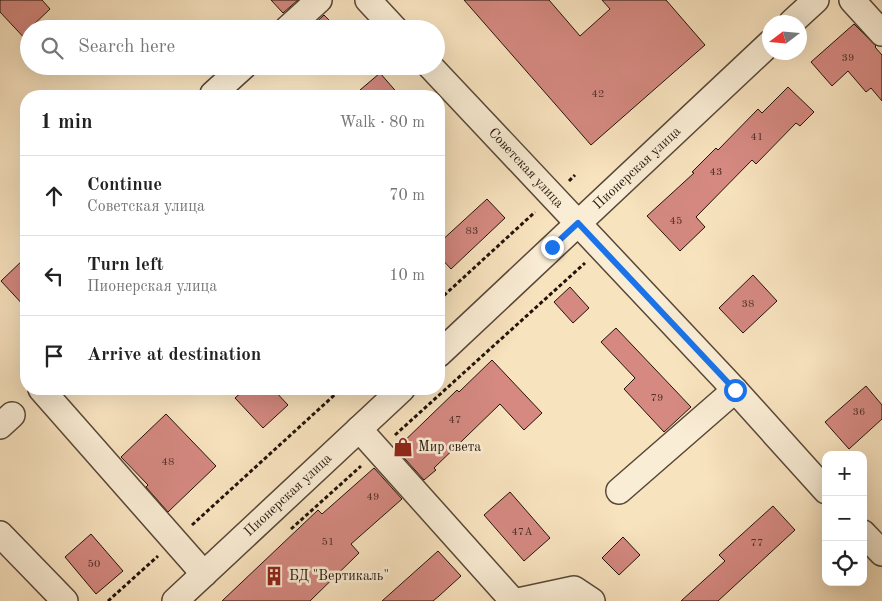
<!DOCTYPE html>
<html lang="en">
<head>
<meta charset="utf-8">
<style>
  body { margin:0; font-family:"Old Standard TT",serif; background:#f6f6f6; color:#222 }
  .controls { position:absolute; right:15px; bottom:15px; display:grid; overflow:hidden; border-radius:10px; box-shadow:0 5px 20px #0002 }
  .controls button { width:45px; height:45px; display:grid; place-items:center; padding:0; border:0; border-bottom:1px solid #e0e0e0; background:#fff; color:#222; font:25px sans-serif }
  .compass { position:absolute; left:762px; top:15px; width:45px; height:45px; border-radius:50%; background:#fff; box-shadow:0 5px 20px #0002; rotate:254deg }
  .stop { position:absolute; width:15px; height:15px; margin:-11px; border:4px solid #1a73e8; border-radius:50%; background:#fff }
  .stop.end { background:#1a73e8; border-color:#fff; box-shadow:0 1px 5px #0008 }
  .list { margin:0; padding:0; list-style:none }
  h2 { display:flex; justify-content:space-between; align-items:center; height:65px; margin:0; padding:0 20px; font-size:21px }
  h2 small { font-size:16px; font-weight:400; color:#767676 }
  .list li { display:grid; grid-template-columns:32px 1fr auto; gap:15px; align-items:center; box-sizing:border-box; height:80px; padding:0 20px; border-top:1px solid #e0e0e0 }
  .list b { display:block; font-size:19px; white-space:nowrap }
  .list p { margin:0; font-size:16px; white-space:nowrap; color:#767676 }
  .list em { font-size:16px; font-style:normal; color:#767676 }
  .icon { flex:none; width:28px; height:28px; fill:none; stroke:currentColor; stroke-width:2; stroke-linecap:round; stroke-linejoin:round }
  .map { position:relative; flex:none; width:882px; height:601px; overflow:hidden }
  .search { position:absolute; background:#fff; box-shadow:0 5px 20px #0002; left:20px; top:20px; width:425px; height:55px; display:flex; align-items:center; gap:12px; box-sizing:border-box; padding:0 18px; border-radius:28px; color:#767676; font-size:19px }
  .panel { position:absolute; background:#fff; box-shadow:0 5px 20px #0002; left:20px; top:90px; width:425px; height:305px; border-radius:20px }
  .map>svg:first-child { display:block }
  .building { fill:#d58981; stroke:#22130a }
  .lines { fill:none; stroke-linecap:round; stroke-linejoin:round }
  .minor-casing { stroke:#584737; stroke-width:28 }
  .path { stroke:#22130a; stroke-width:3; stroke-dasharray:4 2.5; stroke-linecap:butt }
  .minor { stroke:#faedd5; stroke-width:25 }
  .route { stroke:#1a73e8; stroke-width:6 }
  .labels { text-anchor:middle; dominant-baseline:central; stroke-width:5; stroke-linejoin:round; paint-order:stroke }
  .number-label { font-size:11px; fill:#4f3028 }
  .street-label { font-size:14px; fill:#22130a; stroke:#faedd5 }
  .poi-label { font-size:14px; fill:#22130a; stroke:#faedd5; text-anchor:start }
</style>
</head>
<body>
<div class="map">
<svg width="882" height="601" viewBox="0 0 882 601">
  <rect width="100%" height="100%" fill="#f8e3bf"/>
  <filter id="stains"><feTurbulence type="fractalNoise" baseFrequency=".004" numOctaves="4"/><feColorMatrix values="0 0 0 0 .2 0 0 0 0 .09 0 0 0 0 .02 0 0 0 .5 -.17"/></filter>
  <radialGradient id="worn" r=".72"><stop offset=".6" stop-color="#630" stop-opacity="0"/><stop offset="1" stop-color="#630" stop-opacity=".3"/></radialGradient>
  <g class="building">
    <path d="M0 0H42L50 9 29 29V43L0 12Z"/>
    <path d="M271 0H298L283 13Z"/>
    <path d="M464 0H549L580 36 610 9 602 0H666L705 45 591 145Z"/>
    <path d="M324 15 338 29H309Z"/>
    <path d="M854 24 876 46 875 47 882 55V101L871 88 866 92 848 71 832 86 811 62Z"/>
    <path d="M380 73 400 96H353Z"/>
    <path d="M788 87 814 112 800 126 796 123 756 164 752 160 696 217 705 227 680 251 647 216 694 173 692 172 716 148 718 150 758 109 762 113Z"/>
    <path d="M487 199 505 218 451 269 439 256V243Z"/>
    <path d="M26 257V308L1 281Z"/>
    <path d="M753 275 777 301 743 333 719 308Z"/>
    <path d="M570 287 589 308 573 323 554 302Z"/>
    <path d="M616 328 691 407 664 432 624 389 635 378 601 342Z"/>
    <path d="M492 360 542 413 524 430 500 404 434 468 436 470 424 480 396 449 457 390 459 392Z"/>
    <path d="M866 386 882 405V419L849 449 825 422Z"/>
    <path d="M245 389H273L288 405 263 428 235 398Z"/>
    <path d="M166 414 216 466 168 512 146 487 148 485 121 457Z"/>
    <path d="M374 468 402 499 351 544 359 553 310 601H222L318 510 322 514Z"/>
    <path d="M510 492 550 538 524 561 484 515Z"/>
    <path d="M773 506 795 530 718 601H681L725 561 719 555Z"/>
    <path d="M91 534 123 571 96 594 65 557Z"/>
    <path d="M623 537 640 555 619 575 602 558Z"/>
    <path d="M438 551 461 576 439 596 433 601H382Z"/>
  </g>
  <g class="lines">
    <defs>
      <g id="minor">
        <path d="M368 0 395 29"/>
        <path d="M852 0 882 33"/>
        <path d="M792 22 816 0"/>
        <path d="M287 29 319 0"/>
        <path d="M430 66 735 390 826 491"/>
        <path d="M213 94 244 66"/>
        <path d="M439 354 770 43"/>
        <path d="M41 389 204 574"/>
        <path d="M0 426 12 415"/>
        <path d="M359 429 513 601"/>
        <path d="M619 491 735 390"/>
        <path d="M863 533 882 553"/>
        <path d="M0 534 65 601"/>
        <path d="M175 601 402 389"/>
        <path d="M518 601 574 589 592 601"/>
      </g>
    </defs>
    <use href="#minor" class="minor-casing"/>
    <g class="path">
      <path d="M569 181 575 175"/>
      <path d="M439 300 535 212"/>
      <path d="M395 435 585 263"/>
      <path d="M192 525 341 389"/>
      <path d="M291 529 361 466"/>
      <path d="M108 601 158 556"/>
    </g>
    <use href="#minor" class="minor"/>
  </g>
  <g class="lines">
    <path class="route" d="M552 247 578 223 735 390"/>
  </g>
  <defs>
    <symbol id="shop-bare" viewBox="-9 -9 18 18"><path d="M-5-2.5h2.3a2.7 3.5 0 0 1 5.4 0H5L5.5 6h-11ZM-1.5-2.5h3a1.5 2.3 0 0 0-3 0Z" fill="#8f2418" stroke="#faedd5" stroke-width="2.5" paint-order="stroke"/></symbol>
    <symbol id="building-bare" viewBox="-9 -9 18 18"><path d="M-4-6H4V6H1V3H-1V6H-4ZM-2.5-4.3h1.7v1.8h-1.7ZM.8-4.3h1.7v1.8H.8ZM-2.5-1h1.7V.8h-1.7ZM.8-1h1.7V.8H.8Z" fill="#8f2418" stroke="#faedd5" stroke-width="2.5" paint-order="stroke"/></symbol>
  </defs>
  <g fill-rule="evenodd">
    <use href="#shop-bare" x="389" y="433" width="28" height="28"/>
    <use href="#building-bare" x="260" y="562" width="28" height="28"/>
  </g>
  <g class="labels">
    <g class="number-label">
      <text x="848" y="58">39</text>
      <text x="598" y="94">42</text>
      <text x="757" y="137">41</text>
      <text x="716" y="172">43</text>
      <text x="676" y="221">45</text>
      <text x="472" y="231">83</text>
      <text x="748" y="304">38</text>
      <text x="657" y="398">79</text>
      <text x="859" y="412">36</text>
      <text x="455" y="420">47</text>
      <text x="168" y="462">48</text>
      <text x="373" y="497">49</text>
      <text x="522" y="532">47А</text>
      <text x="328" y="542">51</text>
      <text x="757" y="543">77</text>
      <text x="94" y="564">50</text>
    </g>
    <g class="street-label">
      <text transform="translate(526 168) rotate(47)">Советская улица</text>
      <text transform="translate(637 168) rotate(-43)">Пионерская улица</text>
      <text transform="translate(288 495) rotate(-43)">Пионерская улица</text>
    </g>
    <g class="poi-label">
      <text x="418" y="447">Мир света</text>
      <text x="289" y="576">БД "Вертикаль"</text>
    </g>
  </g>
  <rect width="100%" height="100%" filter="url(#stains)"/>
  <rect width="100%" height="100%" fill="url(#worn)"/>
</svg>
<div class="controls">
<button>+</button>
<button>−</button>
<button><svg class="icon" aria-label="locate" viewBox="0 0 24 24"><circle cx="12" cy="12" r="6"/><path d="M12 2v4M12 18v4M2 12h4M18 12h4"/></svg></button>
</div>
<svg class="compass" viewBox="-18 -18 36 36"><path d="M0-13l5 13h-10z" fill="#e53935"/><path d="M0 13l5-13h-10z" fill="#767676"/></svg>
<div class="stop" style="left:735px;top:390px"></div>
<div class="stop end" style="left:552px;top:247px"></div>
<div class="search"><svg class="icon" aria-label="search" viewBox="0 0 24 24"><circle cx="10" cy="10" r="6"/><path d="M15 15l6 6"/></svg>Search here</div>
<section class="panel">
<h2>1 min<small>Walk · 80 m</small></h2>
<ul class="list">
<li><svg class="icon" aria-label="ahead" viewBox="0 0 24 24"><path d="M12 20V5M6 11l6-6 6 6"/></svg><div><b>Continue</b><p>Советская улица</p></div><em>70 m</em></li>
<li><svg class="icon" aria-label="left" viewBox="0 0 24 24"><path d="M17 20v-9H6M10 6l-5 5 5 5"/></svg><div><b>Turn left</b><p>Пионерская улица</p></div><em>10 m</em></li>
<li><svg class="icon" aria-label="arrive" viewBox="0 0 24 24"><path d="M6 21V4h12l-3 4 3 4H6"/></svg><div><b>Arrive at destination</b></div></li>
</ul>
</section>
</div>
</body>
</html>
